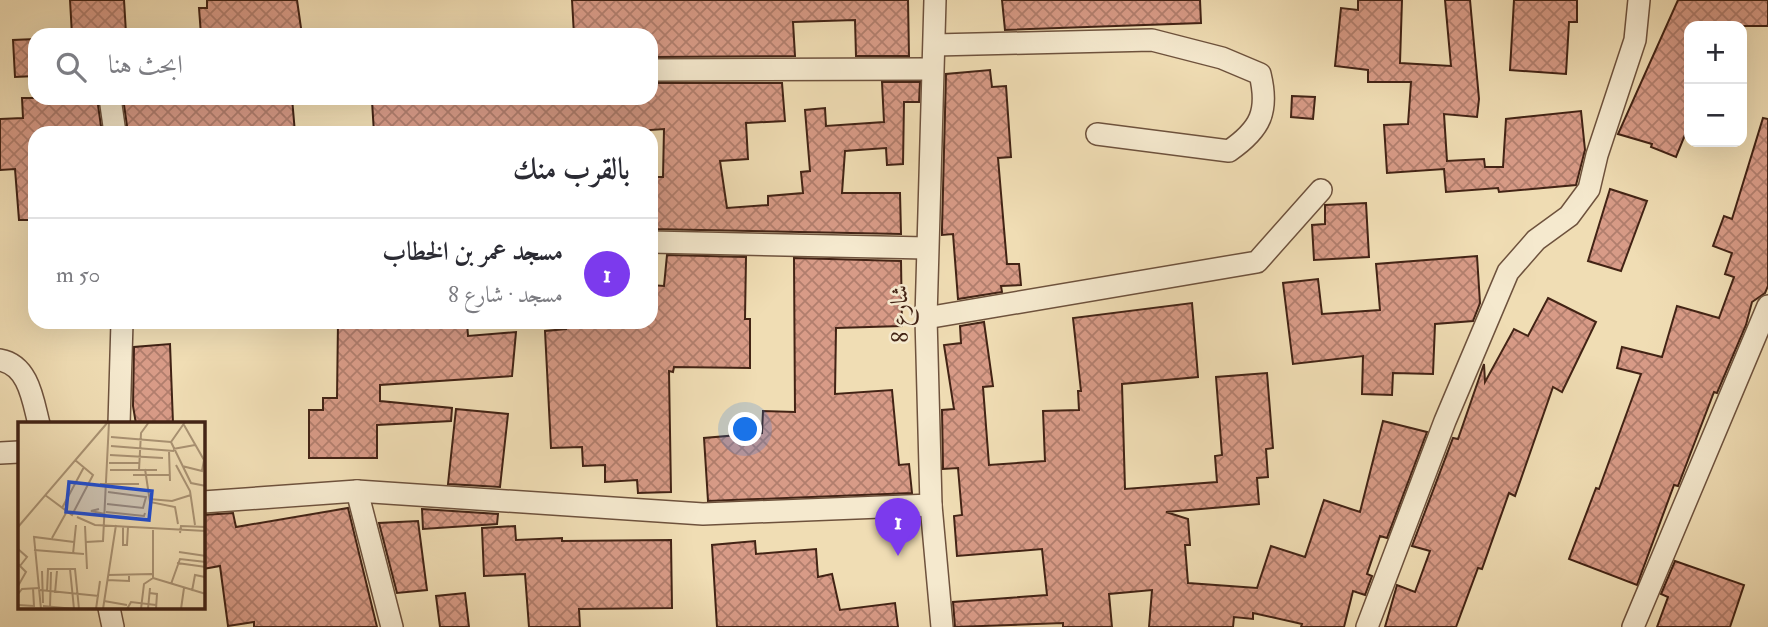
<!DOCTYPE html>
<html lang="ar">
<head>
<meta charset="utf-8">
<style>
  body { margin:0; font-family:"IM FELL Double Pica",Amiri,serif; background:#f7f7f7; color:#2b2b33; direction:rtl }
  .controls { position:absolute; right:21px; top:21px; display:grid; overflow:hidden; border-radius:14px; box-shadow:0 7px 28px #0002 }
  .controls button { width:63px; height:63px; display:grid; place-items:center; padding:0; border:0; border-bottom:2px solid #e1e1e2; background:#fff; color:#2b2b33; font:35px sans-serif }
  .you { position:absolute; left:746px; top:430px; width:24px; height:24px; margin:-18px; border:5px solid #fff; border-radius:50%; background:#1a73e8; box-shadow:0 0 0 10px #1a73e833 }
  .badge { display:grid; place-items:center; width:46px; height:46px; border-radius:50%; background:#7c3aed; color:#fff; font-size:23px; font-weight:700 }
  .pin { position:absolute; translate:-50% -58px; filter:drop-shadow(0 2px 4px #0008) }
  .pin::after { content:''; position:absolute; top:37px; width:24px; height:21px; background:inherit; clip-path:polygon(0 0,100% 0,50% 100%) }
  .list { margin:0; padding:0; list-style:none }
  h2 { display:flex; justify-content:space-between; align-items:center; height:91px; margin:0; padding:0 28px; font-size:30px }
  h2 small { font-size:23px; font-weight:400; color:#7c7c81 }
  .list li { display:grid; grid-template-columns:46px 1fr auto; gap:21px; align-items:center; box-sizing:border-box; height:112px; padding:0 28px; border-top:2px solid #e1e1e2 }
  .list b { display:block; font-size:26px; white-space:nowrap }
  .list p { margin:0; font-size:23px; white-space:nowrap; color:#7c7c81 }
  .list em { font-size:23px; font-style:normal; color:#7c7c81 }
  .icon { flex:none; width:38px; height:38px; fill:none; stroke:currentColor; stroke-width:2; stroke-linecap:round; stroke-linejoin:round }
  .map { position:relative; flex:none; width:1768px; height:627px; overflow:hidden; direction:ltr }
  .search { position:absolute; background:#fff; box-shadow:0 7px 28px #0002; left:28px; top:28px; width:630px; height:77px; display:flex; align-items:center; gap:18px; box-sizing:border-box; padding:0 24px; border-radius:21px; color:#7c7c81; font-size:26px }
  .panel { position:absolute; background:#fff; box-shadow:0 7px 28px #0002; left:28px; top:126px; width:630px; height:203px; border-radius:21px; direction:rtl }
  .map>svg:first-child { display:block }
  .building { fill:url(#building-cross-hatch); stroke:#422315; stroke-width:2 }
  .lines { fill:none; stroke-linecap:round; stroke-linejoin:round }
  .minor-casing { stroke:#6e523d; stroke-width:24 }
  .minor { stroke:#f5e9ce; stroke-width:21 }
  .labels { text-anchor:middle; dominant-baseline:central; stroke-width:5; stroke-linejoin:round; paint-order:stroke }
  .street-label { font-size:24px; fill:#422315; stroke:#f5e9ce }
  .inset-road { fill:none; stroke:#aa9374; stroke-width:2 }
  .view { fill:#1d4ed8; fill-opacity:0.15; stroke:#1d4ed8; stroke-width:3.5 }
  .inset-edge { fill:none; stroke:#422315; stroke-width:3.5 }
</style>
</head>
<body>
<div class="map">
<svg width="1768" height="627" viewBox="0 0 1768 627">
  <defs>
    <pattern id="building-cross-hatch" width="8" height="8" patternUnits="userSpaceOnUse" patternTransform="scale(1.75)"><rect width="8" height="8" fill="#d89b87"/><path d="M0 0l8 8M0 8l8-8" fill="none" stroke="#b17e6d"/></pattern>
  </defs>
  <rect width="100%" height="100%" fill="#f0ddb4"/>
  <filter id="stains"><feTurbulence type="fractalNoise" baseFrequency=".00286" numOctaves="4"/><feColorMatrix values="0 0 0 0 .2 0 0 0 0 .09 0 0 0 0 .02 0 0 0 .5 -.17"/></filter>
  <radialGradient id="worn" r=".72"><stop offset=".6" stop-color="#630" stop-opacity="0"/><stop offset="1" stop-color="#630" stop-opacity=".3"/></radialGradient>
  <g class="building">
    <path d="M70 0H124L126 33 72 35Z"/>
    <path d="M207 0H297L302 35H201L199 8H207Z"/>
    <path d="M572 0H908L909 56H856L855 20 793 22 795 56 651 57V35H574Z"/>
    <path d="M1002 0H1200L1201 23 1005 30Z"/>
    <path d="M1358 0H1402L1400 63 1451 66 1445 0H1470L1479 99 1477 117 1444 114 1447 161 1484 159 1485 167H1503L1506 119 1581 111 1585 150 1576 185 1499 192 1498 188 1446 192 1444 169 1387 173 1384 125 1408 124 1411 82H1368V70L1335 66 1341 8 1358 10Z"/>
    <path d="M1514 0H1577V22H1569L1566 74 1510 70Z"/>
    <path d="M1678 0H1768V26H1689V125L1676 157 1651 147 1652 144 1618 134Z"/>
    <path d="M35 39V76L15 77 13 40Z"/>
    <path d="M990 70 992 87 1006 86 1011 157 998 158 1007 264H1019L1021 285 1001 286 1002 292 958 299 953 234 942 235V229L946 74Z"/>
    <path d="M882 82H920L919 102H904L903 164 887 165 886 148 845 151 842 193H900L901 234 651 229V177H663L664 129 608 133H374L372 101 420 98H428V102L651 98V83H782L785 121 746 123 748 159 720 161 727 208 768 205V196L803 193 801 172 810 171 805 110 825 108 826 126 884 122Z"/>
    <path d="M1292 96 1315 97 1313 119 1291 117Z"/>
    <path d="M22 98H97L102 133H35V220H19L15 169 0 170V119L23 118Z"/>
    <path d="M123 98H292L295 133H128Z"/>
    <path d="M1763 118 1768 119V286L1765 293 1752 302 1746 325 1717 393 1714 392 1678 486 1674 485 1637 585 1569 559 1596 488 1599 489 1641 374 1617 368 1622 347 1662 357 1677 306 1719 318 1734 277 1725 274 1732 253 1713 246 1724 216 1732 219Z"/>
    <path d="M1610 189 1647 201 1621 271 1588 261Z"/>
    <path d="M1366 203 1369 257 1314 260 1312 225 1325 224V205Z"/>
    <path d="M667 255 746 257 745 319H750V368L674 367 673 372 669 371 671 492 638 493 637 480 605 482V465L583 466 582 447 551 448 545 331 566 329V322H651V285L664 286Z"/>
    <path d="M1477 256 1480 303 1473 321 1435 324 1433 374 1393 373 1392 395 1362 394 1363 356 1293 364 1283 283 1318 279 1322 314 1380 310 1376 264Z"/>
    <path d="M794 258 901 261 902 326 836 328 835 394 892 390 899 465 909 464 912 493 708 501 704 438 762 433 763 411 795 412Z"/>
    <path d="M1548 298 1596 322 1562 392 1553 387 1515 496 1509 493 1482 569 1478 568 1456 627H1385L1397 585 1415 592 1430 551 1412 546 1453 438 1458 439 1484 364 1485 382 1514 329 1528 336Z"/>
    <path d="M1192 303 1198 377 1122 384 1125 489 1217 482 1215 456 1222 455 1216 377 1267 373 1273 448 1266 449 1268 477 1257 478 1259 504 1166 512 1188 519 1190 545H1185L1188 583 1257 588 1271 546 1305 557 1324 500 1360 512 1383 421 1427 432 1387 538 1380 536 1367 574 1372 576 1365 595 1353 591 1344 627H1301L1302 624 1253 613V619L1234 617 1233 627H1149L1152 590 1109 594 1112 627H1063V623L955 627 953 602 1047 595 1042 549 957 556 954 516 962 515 958 468 943 469 942 410 954 409 944 345 961 343 960 326 984 322 993 386 983 387 989 465 1045 461 1043 411 1079 410 1078 391H1081L1073 318Z"/>
    <path d="M338 322H467L468 336 516 332 512 376 380 385V401L452 408 451 421 377 425V458H309V410H323V398H337Z"/>
    <path d="M170 344 173 423 136 424 133 406 134 347Z"/>
    <path d="M456 409 508 414 500 487 448 484Z"/>
    <path d="M348 508 377 627H254V622L228 626 220 566 203 569V515L233 513 236 527Z"/>
    <path d="M422 509 498 514 497 524 423 529Z"/>
    <path d="M418 521 427 590 397 593 379 523Z"/>
    <path d="M515 526 516 540 562 538V541L671 540 672 608 579 609 580 627H529L525 574 484 576 482 528Z"/>
    <path d="M755 541 756 554 816 549 818 577 832 574 840 610 895 603 898 627H717L712 545Z"/>
    <path d="M1675 561 1744 585 1730 627H1657L1668 597 1661 594Z"/>
    <path d="M465 593 469 627H440L436 596Z"/>
  </g>
  <g class="lines">
    <defs>
      <g id="minor">
        <path d="M935 0 926 318 931 505 942 627"/>
        <path d="M935 45 1152 40 1222 58 1260 74C1269 111 1261 129 1229 151L1097 134"/>
        <path d="M651 70 931 69"/>
        <path d="M110 98 115 133"/>
        <path d="M651 242 926 248"/>
        <path d="M926 318 1257 262 1321 190"/>
        <path d="M0 360C29 365 33 401 39 424"/>
        <path d="M119 424 122 322"/>
        <path d="M0 453 19 452"/>
        <path d="M357 491 392 627"/>
        <path d="M203 502 357 491 703 514 931 505"/>
        <path d="M109 608 113 627"/>
        <path d="M1367 627 1445 421 1508 272 1536 240 1569 216 1589 189 1597 155 1635 40 1639 0"/>
        <path d="M1633 627 1768 306"/>
      </g>
    </defs>
    <use href="#minor" class="minor-casing"/>
    <use href="#minor" class="minor"/>
  </g>
  <g class="labels">
    <g class="street-label">
      <text transform="translate(900 314) rotate(-91)">شارع 8</text>
    </g>
  </g>
  <g transform="translate(18 422)">
    <rect width="187" height="187" fill="#f0ddb4"/>
    <path class="inset-road" d="M167 0 153 20 173 61 188 64M93 15 153 20M93 24 156 29M155 27 177 23M151 29 152 59M92 33 145 36M91 41H121M158 43 172 69 177 103M164 44 184 49 186 38 166 3M127 47 132 80 157 85 160 102M92 48H139M121 48 123 11 131 0M115 53H151M82 62H121M27 73 54 93 75 53 57 38M131 77 154 79 173 73M89 82 125 86 128 75 90 70M44 86 66 45M81 87 73 89 87 92M88 90 126 94 127 91M59 95 77 103 188 109M67 104 69 147M105 104V123H109L110 105M0 105 90 0M135 108V156L188 172M162 111 163 104 188 105M34 116 48 91M68 120 85 119 91 0M0 127 9 135 2 144M16 128 66 132M161 130 188 134M55 132 58 103M159 141 188 145M0 142 8 150 0 164M52 147 56 187M24 149 25 181M90 153 134 152M89 158 111 159V152M153 162 162 137 188 140M22 168 81 174M174 169 177 153 187 155M29 170 30 147H57L61 187M37 171 39 149M131 171 139 172 138 187M0 172 4 167 22 166M86 179 109 183M0 183 16 184 15 166M25 184 57 187M32 185 33 150M23 187 16 115 56 120M78 187 82 159M85 187 98 103M109 187 113 180 138 183M123 187 126 162 135 156M130 187 132 166M163 187 166 166"/>
    <path class="view" d="M51 60 134 69 131 98 48 90Z"/>
    <rect width="187" height="187" class="inset-edge"/>
  </g>
  <rect width="100%" height="100%" filter="url(#stains)"/>
  <rect width="100%" height="100%" fill="url(#worn)"/>
</svg>
<div class="controls">
<button>+</button>
<button>−</button>
</div>
<div class="you"></div>
<div class="pin badge" style="left:898px;top:556px">1</div>
<div class="search"><svg class="icon" aria-label="search" viewBox="0 0 24 24"><circle cx="10" cy="10" r="6"/><path d="M15 15l6 6"/></svg>ابحث هنا</div>
<section class="panel">
<h2>بالقرب منك<small></small></h2>
<ul class="list">
<li><span class="badge">1</span><div><b>مسجد عمر بن الخطاب</b><p>مسجد · شارع 8</p></div><em>50 m</em></li>
</ul>
</section>
</div>
</body>
</html>
